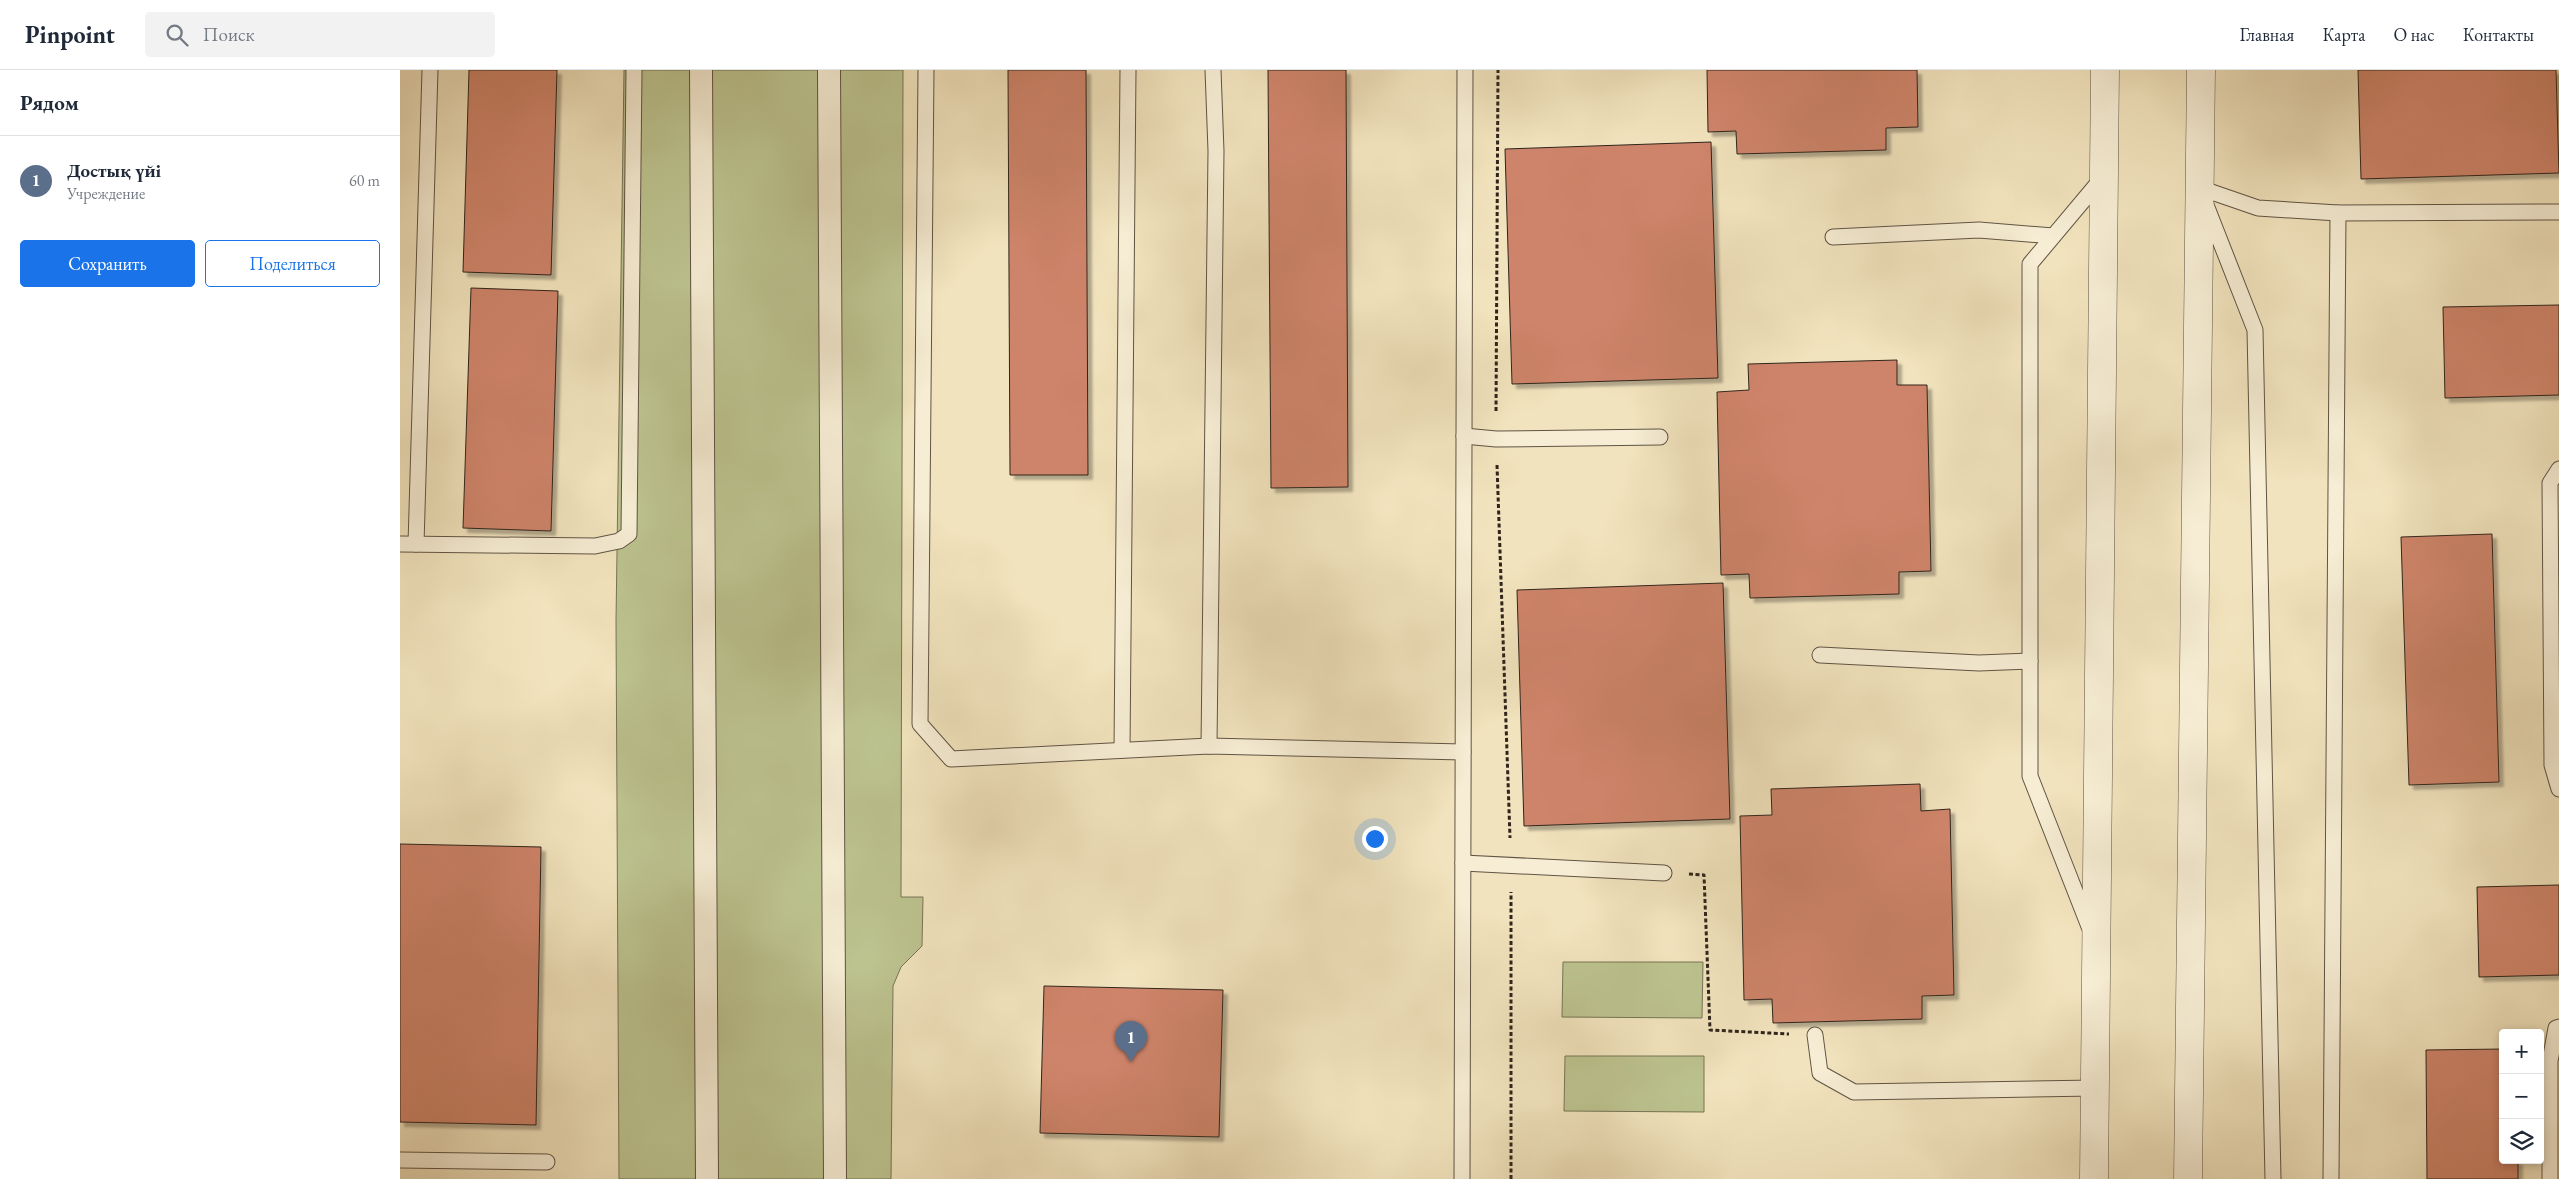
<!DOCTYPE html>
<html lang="ru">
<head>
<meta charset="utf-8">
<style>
  body { margin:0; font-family:"EB Garamond",serif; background:#f2f2f3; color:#1f2937 }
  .controls { position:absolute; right:15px; bottom:15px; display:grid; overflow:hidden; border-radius:5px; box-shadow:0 2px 8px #0003 }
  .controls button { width:45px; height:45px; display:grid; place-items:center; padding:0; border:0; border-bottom:1px solid #e0e1e3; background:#fff; color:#1f2937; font:25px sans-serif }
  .you { position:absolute; left:974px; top:768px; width:18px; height:18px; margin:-12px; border:4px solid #fff; border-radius:50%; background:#1a73e8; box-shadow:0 0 0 8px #1a73e833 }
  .badge { display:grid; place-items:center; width:32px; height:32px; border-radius:50%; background:#1a73e8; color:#fff; font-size:16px; font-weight:700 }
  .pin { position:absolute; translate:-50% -41px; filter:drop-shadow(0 1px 2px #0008) }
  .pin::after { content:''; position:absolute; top:26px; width:18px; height:15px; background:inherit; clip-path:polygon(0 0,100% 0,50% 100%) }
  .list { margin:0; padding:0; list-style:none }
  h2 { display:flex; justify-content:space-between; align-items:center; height:65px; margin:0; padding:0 20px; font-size:21px }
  h2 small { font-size:16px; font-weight:400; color:#747a83 }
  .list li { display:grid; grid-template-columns:32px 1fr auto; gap:15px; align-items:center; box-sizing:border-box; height:90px; padding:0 20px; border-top:1px solid #e0e1e3 }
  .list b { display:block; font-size:19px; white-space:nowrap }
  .list p { margin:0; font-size:16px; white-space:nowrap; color:#747a83 }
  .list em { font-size:16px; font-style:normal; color:#747a83 }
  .actions { display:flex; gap:10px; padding:15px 20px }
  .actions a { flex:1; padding:11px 0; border:1px solid #1a73e8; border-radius:5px; text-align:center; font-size:18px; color:#1a73e8 }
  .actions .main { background:#1a73e8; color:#fff }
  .icon { flex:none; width:28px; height:28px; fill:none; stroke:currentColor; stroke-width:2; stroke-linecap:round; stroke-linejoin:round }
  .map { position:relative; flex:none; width:2159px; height:1109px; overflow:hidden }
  header { display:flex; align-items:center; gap:30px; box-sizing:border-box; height:70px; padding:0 25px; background:#fff; border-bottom:1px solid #e0e1e3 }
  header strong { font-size:24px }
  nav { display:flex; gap:28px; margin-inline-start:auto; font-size:18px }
  .search { width:350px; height:45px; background:#f2f2f3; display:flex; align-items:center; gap:12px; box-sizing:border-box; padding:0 18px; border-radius:5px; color:#747a83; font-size:19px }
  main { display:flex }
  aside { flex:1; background:#fff }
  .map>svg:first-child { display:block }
  .green { fill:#bcc38f; stroke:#767456 }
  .building { fill:#ce846a; stroke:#30251c; filter:url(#shadow) }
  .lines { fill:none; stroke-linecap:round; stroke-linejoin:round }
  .service-casing { stroke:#605444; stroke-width:17 }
  .pedestrian-casing { stroke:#605444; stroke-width:24 }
  .tertiary-casing { stroke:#605444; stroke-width:29 }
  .path { stroke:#30251c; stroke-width:3; stroke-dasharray:4 2.5; stroke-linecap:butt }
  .service { stroke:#f6edd4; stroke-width:15 }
  .pedestrian { stroke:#f6edd4; stroke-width:22 }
  .tertiary { stroke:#f6edd4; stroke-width:28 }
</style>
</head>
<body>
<header>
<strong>Pinpoint</strong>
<div class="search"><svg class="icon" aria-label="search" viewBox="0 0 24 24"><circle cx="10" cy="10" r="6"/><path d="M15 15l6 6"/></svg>Поиск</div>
<nav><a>Главная</a><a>Карта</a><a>О нас</a><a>Контакты</a></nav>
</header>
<main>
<aside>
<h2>Рядом<small></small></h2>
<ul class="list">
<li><span class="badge" style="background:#5c6f8a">1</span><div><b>Достық үйі</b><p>Учреждение</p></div><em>60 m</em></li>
</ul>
<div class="actions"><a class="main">Сохранить</a><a>Поделиться</a></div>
</aside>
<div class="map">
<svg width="2159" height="1109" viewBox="0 0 2159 1109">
  <defs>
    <filter id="shadow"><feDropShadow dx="4.5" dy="4.5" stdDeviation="1" flood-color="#0004"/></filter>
  </defs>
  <rect width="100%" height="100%" fill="#f1e3bd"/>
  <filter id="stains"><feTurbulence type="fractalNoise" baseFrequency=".004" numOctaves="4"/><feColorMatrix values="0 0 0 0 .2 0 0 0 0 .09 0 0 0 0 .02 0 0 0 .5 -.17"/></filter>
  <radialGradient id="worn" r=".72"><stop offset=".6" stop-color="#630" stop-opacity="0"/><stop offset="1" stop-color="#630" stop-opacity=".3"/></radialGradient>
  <g class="green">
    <path d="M224 0H503L501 827H523L522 876 501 897 493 916 491 1109H219L216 551Z"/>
    <path d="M1163 892H1303L1302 948 1162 947Z"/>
    <path d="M1165 986H1304V1042L1164 1041Z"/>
  </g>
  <g class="building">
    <path d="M69 0H157L151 205 63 202Z"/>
    <path d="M608 0H686L688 405H610Z"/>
    <path d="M868 0H946L948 417 871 418Z"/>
    <path d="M1307 0H1517L1518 57 1486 58V80L1337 84 1336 61 1308 62Z"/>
    <path d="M1958 0H2156L2159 103 1961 109Z"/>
    <path d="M1311 72 1318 308 1112 314 1105 79Z"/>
    <path d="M71 218 158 221 151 461 63 458Z"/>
    <path d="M2159 235V325L2045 328 2043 237Z"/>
    <path d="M1497 290V315H1527L1531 501 1499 502V524L1350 528 1349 504 1321 505 1317 322 1349 320 1348 294Z"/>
    <path d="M2092 464 2099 712 2009 715 2001 467Z"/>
    <path d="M1323 513 1330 749 1124 756 1117 520Z"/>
    <path d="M1520 714 1521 741 1550 739 1554 925 1522 926V949L1373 953 1372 929 1344 930 1340 746 1372 745 1371 719Z"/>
    <path d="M0 774 141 777 136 1055 0 1052Z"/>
    <path d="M2159 815V905L2079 907 2077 817Z"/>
    <path d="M644 916 823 920 819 1067 640 1063Z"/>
    <path d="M2103 979V1090H2118V1109H2027L2026 980Z"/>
  </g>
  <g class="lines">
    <defs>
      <g id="service">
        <path d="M526 0 520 654 551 689 809 676 1063 682"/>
        <path d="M1800 118 1858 138 1938 143 2159 142"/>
        <path d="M1806 135 1855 260 1873 1109"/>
        <path d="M1433 167 1579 160 1653 166"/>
        <path d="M1064 366 1096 369 1260 367"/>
        <path d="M2159 399 2150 413 2152 695 2159 719"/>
        <path d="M0 474 195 476 219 471 229 464 234 0"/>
        <path d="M16 474 30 0"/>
        <path d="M1420 585 1579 593 1630 591"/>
        <path d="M809 676 816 81 813 0"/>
        <path d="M722 680 728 0"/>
        <path d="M1063 793 1264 803"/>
        <path d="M1690 859 1630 706V194L1703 107"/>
        <path d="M1415 965 1420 1003 1454 1022 1695 1018"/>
        <path d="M0 1090 147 1092"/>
        <path d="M1062 1109 1065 0"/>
        <path d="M1931 1109 1938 143"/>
        <path d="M2150 1109V991L2156 958 2159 957"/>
      </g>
      <g id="pedestrian">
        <path d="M301 0 307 1109"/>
        <path d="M429 0 435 1109"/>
      </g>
      <g id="tertiary">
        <path d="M1694 1109 1705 0"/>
        <path d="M1788 1109 1801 0"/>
      </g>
    </defs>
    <use href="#service" class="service-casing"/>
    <use href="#pedestrian" class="pedestrian-casing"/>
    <use href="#tertiary" class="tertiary-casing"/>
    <g class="path">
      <path d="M1096 341 1098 0"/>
      <path d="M1097 395 1110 768"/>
      <path d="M1289 804 1304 805 1310 960 1389 964"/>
      <path d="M1111 1109V822"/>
    </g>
    <use href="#service" class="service"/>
    <use href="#pedestrian" class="pedestrian"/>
    <use href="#tertiary" class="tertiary"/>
  </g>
  <rect width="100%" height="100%" filter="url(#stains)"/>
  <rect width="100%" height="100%" fill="url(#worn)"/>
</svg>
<div class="controls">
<button>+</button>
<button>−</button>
<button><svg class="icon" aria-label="layers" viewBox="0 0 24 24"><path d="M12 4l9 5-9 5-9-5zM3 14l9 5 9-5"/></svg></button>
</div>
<div class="you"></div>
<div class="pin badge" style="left:731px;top:992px;background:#5c6f8a">1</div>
</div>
</main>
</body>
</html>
